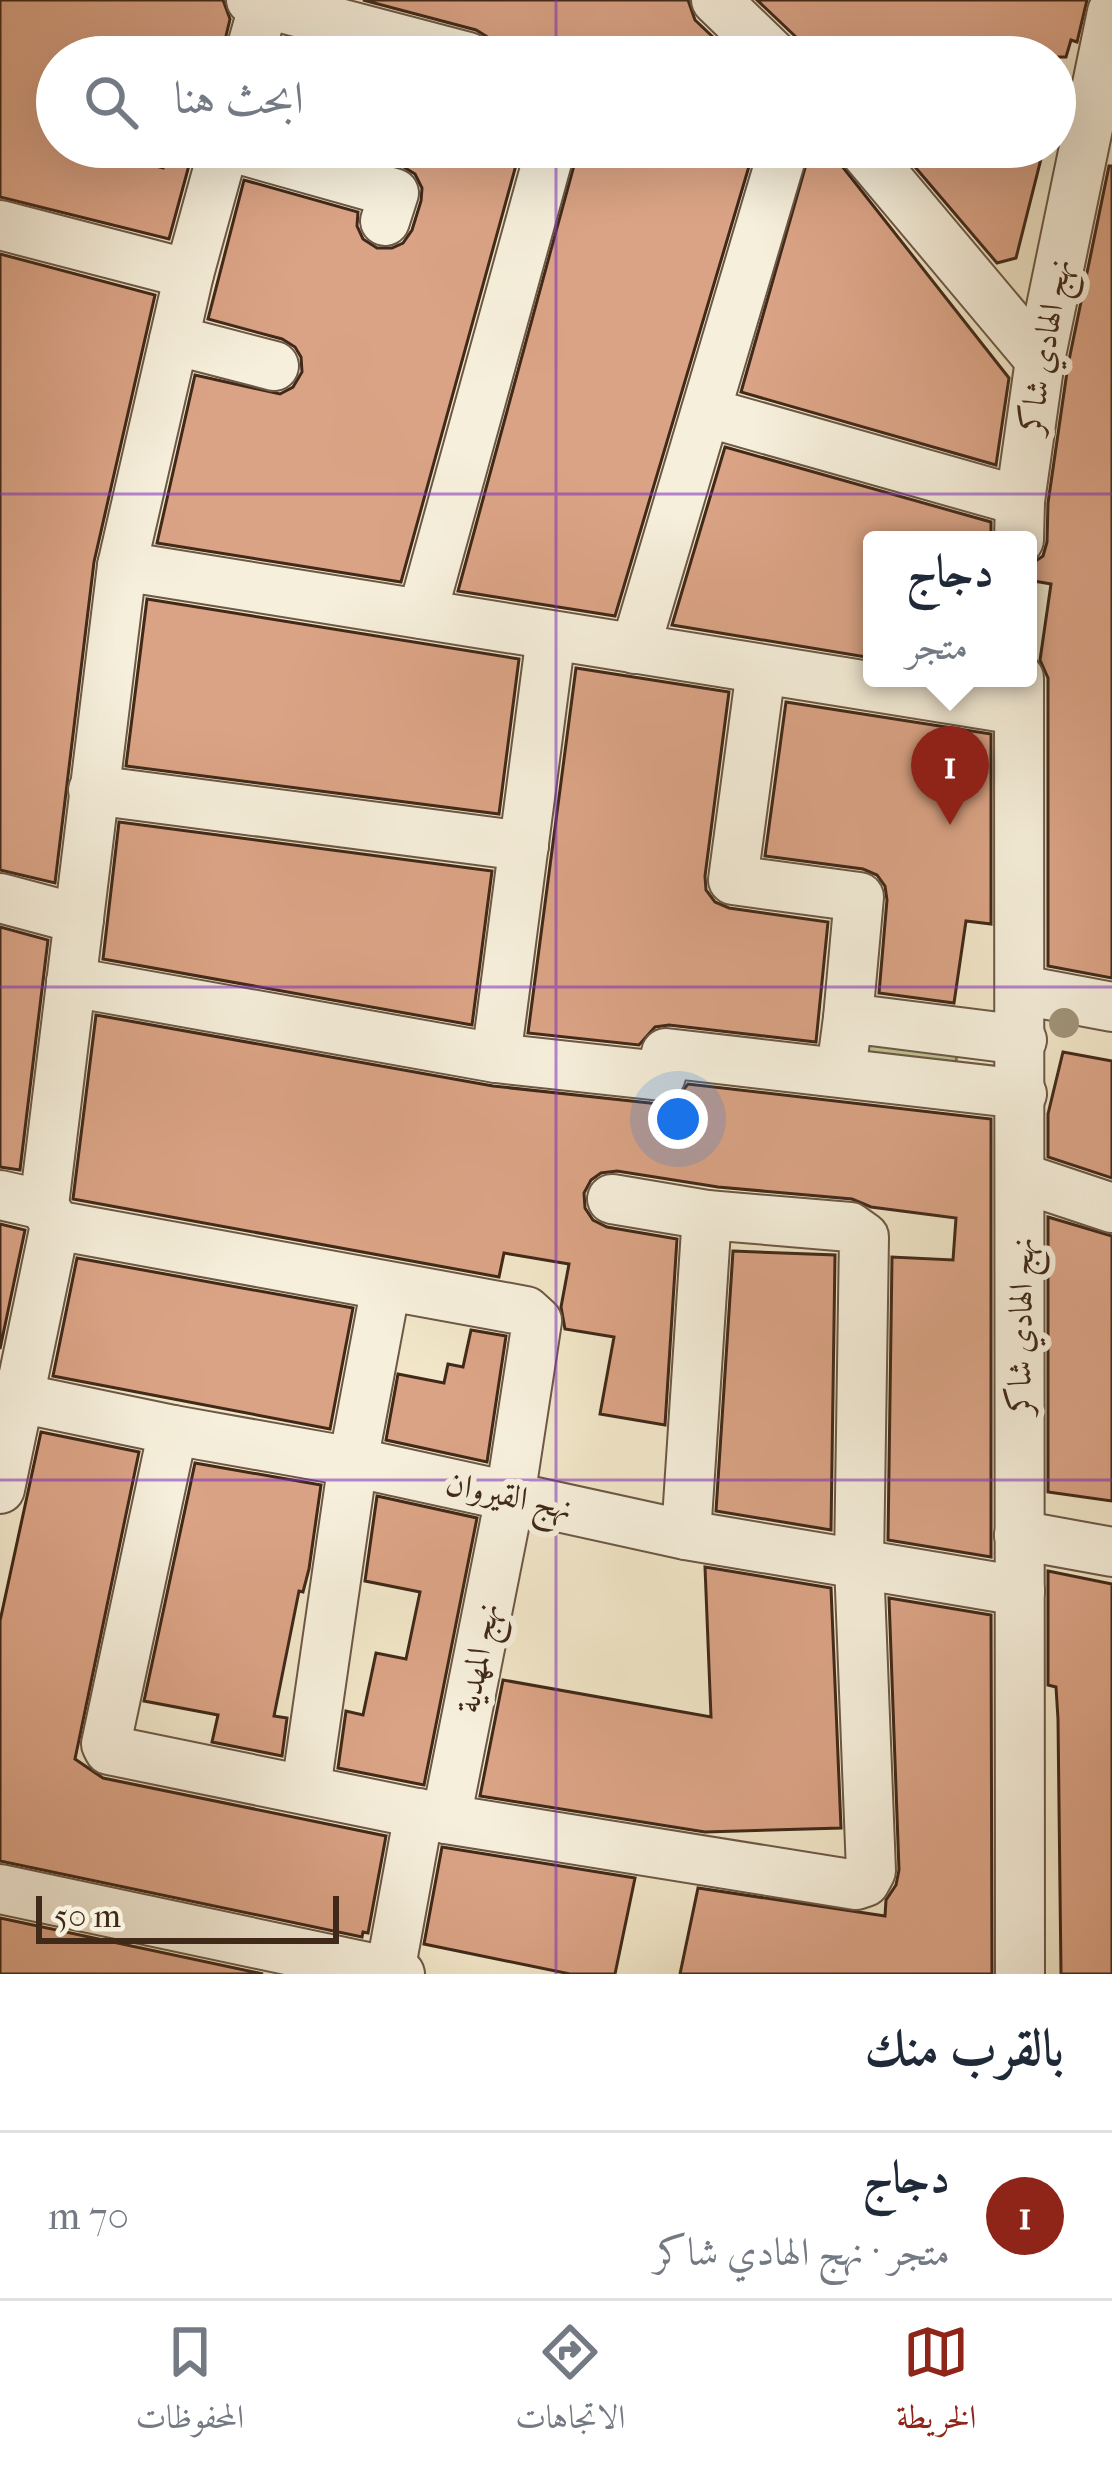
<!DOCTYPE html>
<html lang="ar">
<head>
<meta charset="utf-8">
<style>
  body { margin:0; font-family:"IM FELL French Canon",Amiri,serif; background:#f6f6f7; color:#1f2937; direction:rtl }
  .scale { position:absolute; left:36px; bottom:30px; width:303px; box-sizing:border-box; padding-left:12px; border:6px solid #412919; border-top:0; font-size:33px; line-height:42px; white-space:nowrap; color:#412919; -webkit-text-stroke:9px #f6efdb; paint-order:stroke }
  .you { position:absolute; left:678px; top:1119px; width:42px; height:42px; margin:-30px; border:9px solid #fff; border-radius:50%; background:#1a73e8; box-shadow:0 0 0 18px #1a73e833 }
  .badge { display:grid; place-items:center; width:78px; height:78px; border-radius:50%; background:#8f2418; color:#fff; font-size:39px; font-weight:700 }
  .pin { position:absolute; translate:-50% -99px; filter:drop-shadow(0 3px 6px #0008) }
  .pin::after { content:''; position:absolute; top:63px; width:42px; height:36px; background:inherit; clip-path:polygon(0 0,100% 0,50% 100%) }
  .popup { position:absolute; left:863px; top:531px; width:174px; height:156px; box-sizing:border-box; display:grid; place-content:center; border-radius:12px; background:#fff; filter:drop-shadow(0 3px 9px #0005); font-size:39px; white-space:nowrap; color:#747a83 }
  .popup b { font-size:45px; color:#1f2937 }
  .popup::after { content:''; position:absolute; left:50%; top:100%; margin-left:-24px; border:24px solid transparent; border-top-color:#fff }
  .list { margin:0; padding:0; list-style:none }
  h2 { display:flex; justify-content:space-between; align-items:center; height:156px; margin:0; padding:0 48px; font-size:51px }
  h2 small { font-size:39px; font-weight:400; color:#747a83 }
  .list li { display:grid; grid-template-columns:78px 1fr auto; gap:36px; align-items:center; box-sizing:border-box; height:168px; padding:0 48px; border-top:3px solid #e0e1e3 }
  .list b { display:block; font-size:45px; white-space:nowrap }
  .list p { margin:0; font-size:39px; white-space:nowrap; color:#747a83 }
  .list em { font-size:39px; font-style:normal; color:#747a83 }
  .icon { flex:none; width:66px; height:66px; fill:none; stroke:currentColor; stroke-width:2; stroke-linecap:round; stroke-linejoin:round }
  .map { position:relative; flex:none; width:1112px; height:1974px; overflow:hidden; direction:ltr }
  .search { position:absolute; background:#fff; box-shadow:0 12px 48px #0002; left:36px; right:36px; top:36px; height:132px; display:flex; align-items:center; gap:30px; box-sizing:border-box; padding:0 42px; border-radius:66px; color:#747a83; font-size:45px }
  .sheet { height:324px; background:#fff }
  nav { display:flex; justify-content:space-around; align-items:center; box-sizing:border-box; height:168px; border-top:3px solid #e0e1e3; background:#fff; font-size:33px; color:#747a83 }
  nav a { display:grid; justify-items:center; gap:6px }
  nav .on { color:#8f2418 }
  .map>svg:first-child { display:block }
  .green { fill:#bdc494; stroke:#7f7656; stroke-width:3 }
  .building { fill:#daa385; stroke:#412919; stroke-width:3 }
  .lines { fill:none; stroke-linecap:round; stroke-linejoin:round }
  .street-casing { stroke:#6d5845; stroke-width:52 }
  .street { stroke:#f6efdb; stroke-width:48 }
  .tree { fill:#a19479 }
  .grid { fill:none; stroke:#7b2cbf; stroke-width:3; stroke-opacity:0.55 }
  .labels { text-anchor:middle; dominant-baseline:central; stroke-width:12; stroke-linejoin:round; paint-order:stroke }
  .street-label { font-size:33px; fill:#412919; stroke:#f6efdb }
</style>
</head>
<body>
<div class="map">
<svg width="1112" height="1974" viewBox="0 0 1112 1974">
  <rect width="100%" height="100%" fill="#f1e6c8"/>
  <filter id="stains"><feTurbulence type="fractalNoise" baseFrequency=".00167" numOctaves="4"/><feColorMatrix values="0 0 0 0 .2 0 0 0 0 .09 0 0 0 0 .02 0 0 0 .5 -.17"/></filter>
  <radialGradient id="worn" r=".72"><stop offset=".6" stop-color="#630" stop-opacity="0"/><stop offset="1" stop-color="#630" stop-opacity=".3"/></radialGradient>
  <path class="green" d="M854 1037 957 1051 955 1073 852 1059Z"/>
  <g class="building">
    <path d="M0 0H223L230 19 221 57H57V147H81L163 168 166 147H194L169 239 0 197Z"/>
    <path d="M363 0H688L695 20 734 57H496L489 38 476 30Z"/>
    <path d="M757 0H1087L1077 42 1071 40 1066 57H803L796 37Z"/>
    <path d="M284 38 356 57H279Z"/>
    <path d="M336 147H521L401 582 157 543 195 375 280 394 293 387 302 372 301 357 295 347 282 339 208 319 244 180 358 212 357 226 363 239 377 248H392L403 243 412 230 421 201 422 188 415 174 402 166Z"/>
    <path d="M579 147H748L753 153 615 616 458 591Z"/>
    <path d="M811 147H827L1009 378 996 465 741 392Z"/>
    <path d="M898 147H1044L1016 258 997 263Z"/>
    <path d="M1109 166H1112V978L1048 966V678L1040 660 1051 584 1028 580V566L1043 556 1047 542 1048 503 1068 365Z"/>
    <path d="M0 254 155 295 94 562 55 883 0 870Z"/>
    <path d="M725 447 991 522V540H872V658L672 625Z"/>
    <path d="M147 599 519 659 499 814 126 766Z"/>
    <path d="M576 668 729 692 705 876 706 890 715 902 729 908 828 922 816 1042 669 1025 655 1027 639 1045 528 1033Z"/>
    <path d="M786 702 991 734V924L966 921 954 1003 879 993 887 900 885 886 877 875 863 869 765 856Z"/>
    <path d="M119 822 492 871 472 1025 103 959Z"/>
    <path d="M0 927 48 940 20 1170 0 1167Z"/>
    <path d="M96 1015 493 1086 659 1104 673 1102 688 1084 991 1119V1557L888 1540 892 1257 953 1260 956 1218 871 1207 852 1199 718 1187 617 1171 601 1173 591 1180 584 1193 585 1208 593 1220 607 1227 677 1239 665 1425 600 1414 614 1337 565 1329 561 1307 569 1264 504 1253 499 1277 73 1199Z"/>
    <path d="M1063 1052 1112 1061V1178L1048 1157V1114Z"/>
    <path d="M1048 1217 1112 1236V1501L1048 1492Z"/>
    <path d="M0 1224 25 1230 0 1349Z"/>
    <path d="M733 1251 835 1255 831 1530 716 1511Z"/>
    <path d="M77 1258 353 1308 330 1429 53 1376Z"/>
    <path d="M471 1330 506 1336 487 1462 386 1440 398 1374 444 1383 448 1364 463 1367Z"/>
    <path d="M41 1432 139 1452 75 1759 103 1778 386 1836 368 1933 363 1932 362 1937 0 1861V1621Z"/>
    <path d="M195 1463 321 1485 309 1569 303 1592 299 1591 274 1716 287 1718 282 1756 212 1742 218 1715 144 1701Z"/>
    <path d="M377 1496 477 1518 424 1785 338 1768 346 1711 363 1715 376 1653 406 1659 420 1592 365 1581Z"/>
    <path d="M705 1567 831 1588 841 1828 705 1832 480 1796 503 1680 711 1717Z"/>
    <path d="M1048 1571 1112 1584V1974H1061L1058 1719 1056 1687 1048 1685Z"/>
    <path d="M889 1598 991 1615 992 1974H680L698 1888 885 1916 886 1900 896 1885 899 1870Z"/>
    <path d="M442 1847 635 1878 615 1974H570L424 1944Z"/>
    <path d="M0 1918 263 1974H0Z"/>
  </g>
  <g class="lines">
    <defs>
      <g id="street">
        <path d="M251 0 468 57"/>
        <path d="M716 0 775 57"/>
        <path d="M249 57 265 0"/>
        <path d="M231 147 394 193 385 221"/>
        <path d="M861 147 1040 360"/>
        <path d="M0 225 189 274"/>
        <path d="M174 340 274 366"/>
        <path d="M706 412 1020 501"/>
        <path d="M1019 540 1020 501 1040 360 1112 12"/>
        <path d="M122 566 1018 710"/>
        <path d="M422 614 551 147"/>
        <path d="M635 649 783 151 780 147"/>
        <path d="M761 670 733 880 859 897 848 1018"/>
        <path d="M1019 678 1020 1974"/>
        <path d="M93 790 524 846"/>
        <path d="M0 898 79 919"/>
        <path d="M71 982 496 1058 661 1076 666 1053 1022 1094"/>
        <path d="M1022 990 1112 1007"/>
        <path d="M844 1048 848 1018 1022 1040"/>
        <path d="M496 1058 551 636"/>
        <path d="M1022 1178 1112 1208"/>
        <path d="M0 1195 44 1205"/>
        <path d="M55 1225 526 1311 537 1321 510 1497 446 1819"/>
        <path d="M0 1394 173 1430 353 1462 686 1535 1020 1591"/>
        <path d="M173 1430 106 1744 109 1750 446 1819 856 1885 865 1882 871 1871 859 1563 864 1237 850 1227 707 1215 612 1199"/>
        <path d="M0 1489 55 1225 44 1205 122 566 189 274 224 147"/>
        <path d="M686 1535 707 1215"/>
        <path d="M1019 1535 1112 1552"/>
        <path d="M306 1788 353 1462 386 1286"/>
        <path d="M0 1889 400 1974"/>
        <path d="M390 1972 419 1813"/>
      </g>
    </defs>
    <use href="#street" class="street-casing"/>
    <use href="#street" class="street"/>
  </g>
  <circle class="tree" cx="1064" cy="1023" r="15"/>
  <path class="grid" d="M556 0V57M556 147V1974M0 494H1112M0 987H1112M0 1480H1112"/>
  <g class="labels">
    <g class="street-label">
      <text transform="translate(1045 346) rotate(-80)">نهج الهادي شاكر</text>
      <text transform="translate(1021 1326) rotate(-89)">نهج الهادي شاكر</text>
      <text transform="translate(509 1496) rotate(12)">نهج القيروان</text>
      <text transform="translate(478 1658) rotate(-79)">نهج المهدية</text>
    </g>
  </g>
  <rect width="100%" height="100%" filter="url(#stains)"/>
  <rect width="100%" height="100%" fill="url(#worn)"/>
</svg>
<div class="scale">50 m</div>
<div class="you"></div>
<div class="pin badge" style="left:950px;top:825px">1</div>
<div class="popup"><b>دجاج</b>متجر</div>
<div class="search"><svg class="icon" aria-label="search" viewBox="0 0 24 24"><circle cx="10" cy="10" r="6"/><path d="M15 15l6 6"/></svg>ابحث هنا</div>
</div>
<section class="sheet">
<h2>بالقرب منك<small></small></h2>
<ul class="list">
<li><span class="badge">1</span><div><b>دجاج</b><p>متجر · نهج الهادي شاكر</p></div><em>70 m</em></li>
</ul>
</section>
<nav>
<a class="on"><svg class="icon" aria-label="map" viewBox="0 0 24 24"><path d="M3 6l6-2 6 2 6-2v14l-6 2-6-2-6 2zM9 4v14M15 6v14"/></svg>الخريطة</a>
<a><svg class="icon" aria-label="directions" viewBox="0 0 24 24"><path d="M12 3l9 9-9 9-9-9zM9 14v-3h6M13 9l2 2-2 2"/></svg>الاتجاهات</a>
<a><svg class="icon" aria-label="saved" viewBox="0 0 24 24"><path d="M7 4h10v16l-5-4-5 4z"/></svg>المحفوظات</a>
</nav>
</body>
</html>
